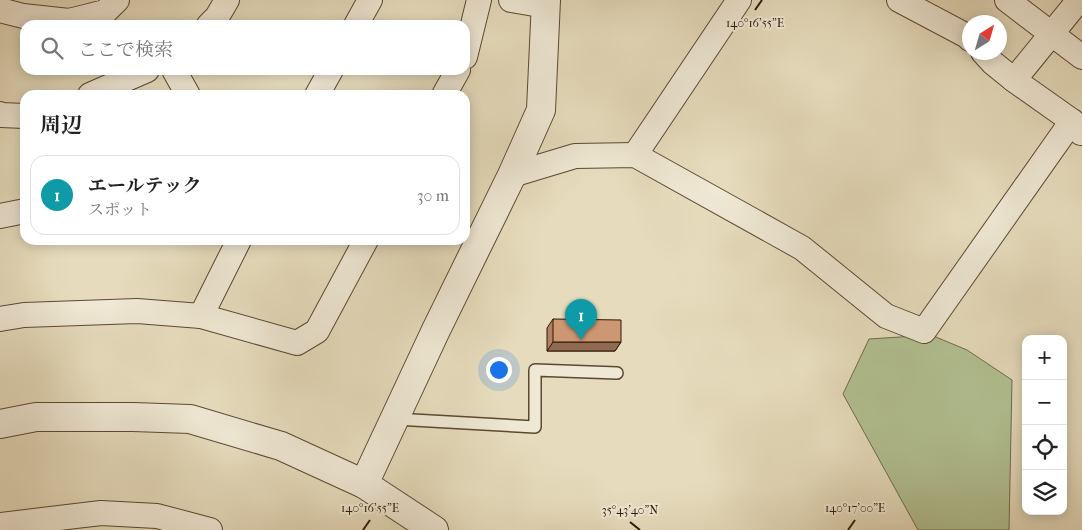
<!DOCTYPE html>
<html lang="ja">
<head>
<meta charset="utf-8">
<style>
  body { margin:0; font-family:"IM FELL French Canon","Noto Serif JP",serif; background:#f6f6f6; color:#222 }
  .controls { position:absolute; right:15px; bottom:15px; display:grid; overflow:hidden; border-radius:10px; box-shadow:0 2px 12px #0003 }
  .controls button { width:45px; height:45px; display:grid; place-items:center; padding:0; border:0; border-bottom:1px solid #e0e0e0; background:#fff; color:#222; font:25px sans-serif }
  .compass { position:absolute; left:962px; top:15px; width:45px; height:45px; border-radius:50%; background:#fff; box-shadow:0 2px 12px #0003; rotate:37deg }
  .you { position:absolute; left:498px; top:369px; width:18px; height:18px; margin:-12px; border:4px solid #fff; border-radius:50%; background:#1a73e8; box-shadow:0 0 0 8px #1a73e833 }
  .badge { display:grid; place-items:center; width:32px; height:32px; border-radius:50%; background:#7c3aed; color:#fff; font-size:16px; font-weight:700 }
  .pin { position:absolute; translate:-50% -41px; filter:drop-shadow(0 1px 2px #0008) }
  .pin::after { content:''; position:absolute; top:26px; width:18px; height:15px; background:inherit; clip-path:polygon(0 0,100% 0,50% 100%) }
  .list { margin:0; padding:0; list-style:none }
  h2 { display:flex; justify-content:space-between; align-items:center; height:65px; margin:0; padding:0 20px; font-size:21px }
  h2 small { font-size:16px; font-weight:400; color:#767676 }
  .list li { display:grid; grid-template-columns:32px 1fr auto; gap:15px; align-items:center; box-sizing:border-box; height:80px; margin:0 10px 10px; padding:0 10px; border:1px solid #e0e0e0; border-radius:15px }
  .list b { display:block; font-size:19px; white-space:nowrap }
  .list p { margin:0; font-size:16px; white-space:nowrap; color:#767676 }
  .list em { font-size:16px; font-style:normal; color:#767676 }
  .icon { flex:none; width:28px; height:28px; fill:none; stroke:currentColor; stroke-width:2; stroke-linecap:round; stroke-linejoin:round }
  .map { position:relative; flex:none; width:1082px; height:530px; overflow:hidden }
  .search { position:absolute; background:#fff; box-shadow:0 2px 12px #0003; left:20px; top:20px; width:450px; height:55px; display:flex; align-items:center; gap:12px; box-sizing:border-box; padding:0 18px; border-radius:15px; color:#767676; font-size:19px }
  .panel { position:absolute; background:#fff; box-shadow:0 2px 12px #0003; left:20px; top:90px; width:450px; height:155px; border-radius:15px }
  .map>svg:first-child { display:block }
  .green { fill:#b2c193; stroke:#706c4b }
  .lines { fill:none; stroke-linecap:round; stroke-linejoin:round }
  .service-casing { stroke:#5c4832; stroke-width:14 }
  .minor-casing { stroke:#5c4832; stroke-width:26 }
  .tertiary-casing { stroke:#5c4832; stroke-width:30 }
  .service { stroke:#efe8d4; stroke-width:11 }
  .minor { stroke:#efe8d4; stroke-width:24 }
  .tertiary { stroke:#efe8d4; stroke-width:28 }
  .wall { fill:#b08264; stroke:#2e1703 }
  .shaded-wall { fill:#906a51; stroke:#2e1703 }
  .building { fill:#cd9774; stroke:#2e1703 }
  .ticks { fill:none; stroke:#2e1703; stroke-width:2 }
  .ticks-label { font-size:12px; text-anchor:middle; fill:#2e1703; stroke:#efe8d4; stroke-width:4; stroke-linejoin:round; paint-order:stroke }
</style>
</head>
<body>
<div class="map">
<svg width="1082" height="530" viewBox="0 0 1082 530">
  <rect width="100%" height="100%" fill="#e6dcbd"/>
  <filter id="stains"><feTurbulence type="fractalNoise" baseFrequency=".004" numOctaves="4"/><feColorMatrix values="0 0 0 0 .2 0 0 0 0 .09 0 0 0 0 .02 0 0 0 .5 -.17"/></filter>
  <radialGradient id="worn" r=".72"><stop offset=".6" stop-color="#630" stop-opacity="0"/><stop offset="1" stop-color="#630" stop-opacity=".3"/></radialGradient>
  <path class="green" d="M931 335 967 350 1012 380 1009 530H918L843 394 869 339Z"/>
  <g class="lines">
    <defs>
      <path id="service" d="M395 419 535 427V370L617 373"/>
      <g id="minor">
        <path d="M511 0 546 6"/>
        <path d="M899 0 967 36 970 39"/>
        <path d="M1007 0 1082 57"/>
        <path d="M0 10 23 16 69 21 105 12 117 0"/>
        <path d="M209 25 217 17 227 0"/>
        <path d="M356 25 370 0"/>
        <path d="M983 52 993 63 1014 80 1072 121 1081 133"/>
        <path d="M465 57 479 0"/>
        <path d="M174 70 188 95"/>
        <path d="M1014 80 1079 0"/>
        <path d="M90 95 147 70"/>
        <path d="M317 95 331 70"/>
        <path d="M444 95 458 70"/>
        <path d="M0 114 1 115 25 116"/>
        <path d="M635 155 739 0"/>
        <path d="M512 175 575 156 635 155 802 248 886 316 924 331 1072 121"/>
        <path d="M0 216 25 211"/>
        <path d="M201 316 239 240"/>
        <path d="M0 319 24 315 137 311 201 316 297 343 317 331 366 240"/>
        <path d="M0 525 101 513 157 516 210 530"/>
      </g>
      <g id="tertiary">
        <path d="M0 424 36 417H133L190 419 281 446 364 484 434 530"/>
        <path d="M364 484 436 330 512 175 541 110 546 0"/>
      </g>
    </defs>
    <use href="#service" class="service-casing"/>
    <use href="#minor" class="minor-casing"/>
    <use href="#tertiary" class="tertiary-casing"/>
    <use href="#service" class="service"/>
    <use href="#minor" class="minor"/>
    <use href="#tertiary" class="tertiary"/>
  </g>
  <path class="wall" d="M553 319 621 342 615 351H547V328Z"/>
  <path class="shaded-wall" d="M553 342H621L615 351H547Z"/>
  <path class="building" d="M553 319 621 320V342H553Z"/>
  <path class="ticks" d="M755 10 762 0M630 522 640 530M363 530 370 520M848 530 855 520"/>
  <g class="ticks-label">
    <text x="755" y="27">140°16'55"E</text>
    <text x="370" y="512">140°16'55"E</text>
    <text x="855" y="512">140°17'00"E</text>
    <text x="630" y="514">35°43'40"N</text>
  </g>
  <rect width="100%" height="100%" filter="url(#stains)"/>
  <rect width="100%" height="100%" fill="url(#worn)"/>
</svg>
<div class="controls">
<button>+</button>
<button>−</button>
<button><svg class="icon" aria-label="locate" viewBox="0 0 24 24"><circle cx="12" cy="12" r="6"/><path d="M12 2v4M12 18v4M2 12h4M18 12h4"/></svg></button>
<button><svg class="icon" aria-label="layers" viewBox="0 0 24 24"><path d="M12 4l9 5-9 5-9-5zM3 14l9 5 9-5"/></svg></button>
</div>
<svg class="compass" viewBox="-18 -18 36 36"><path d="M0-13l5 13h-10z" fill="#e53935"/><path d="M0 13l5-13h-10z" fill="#767676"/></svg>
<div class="you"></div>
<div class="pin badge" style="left:581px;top:340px;background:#0f9aa8">1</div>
<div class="search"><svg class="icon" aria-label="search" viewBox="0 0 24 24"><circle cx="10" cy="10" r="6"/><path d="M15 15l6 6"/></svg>ここで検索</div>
<section class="panel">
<h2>周辺<small></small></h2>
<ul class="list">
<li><span class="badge" style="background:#0f9aa8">1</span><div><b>エールテック</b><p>スポット</p></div><em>30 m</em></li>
</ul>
</section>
</div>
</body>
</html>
